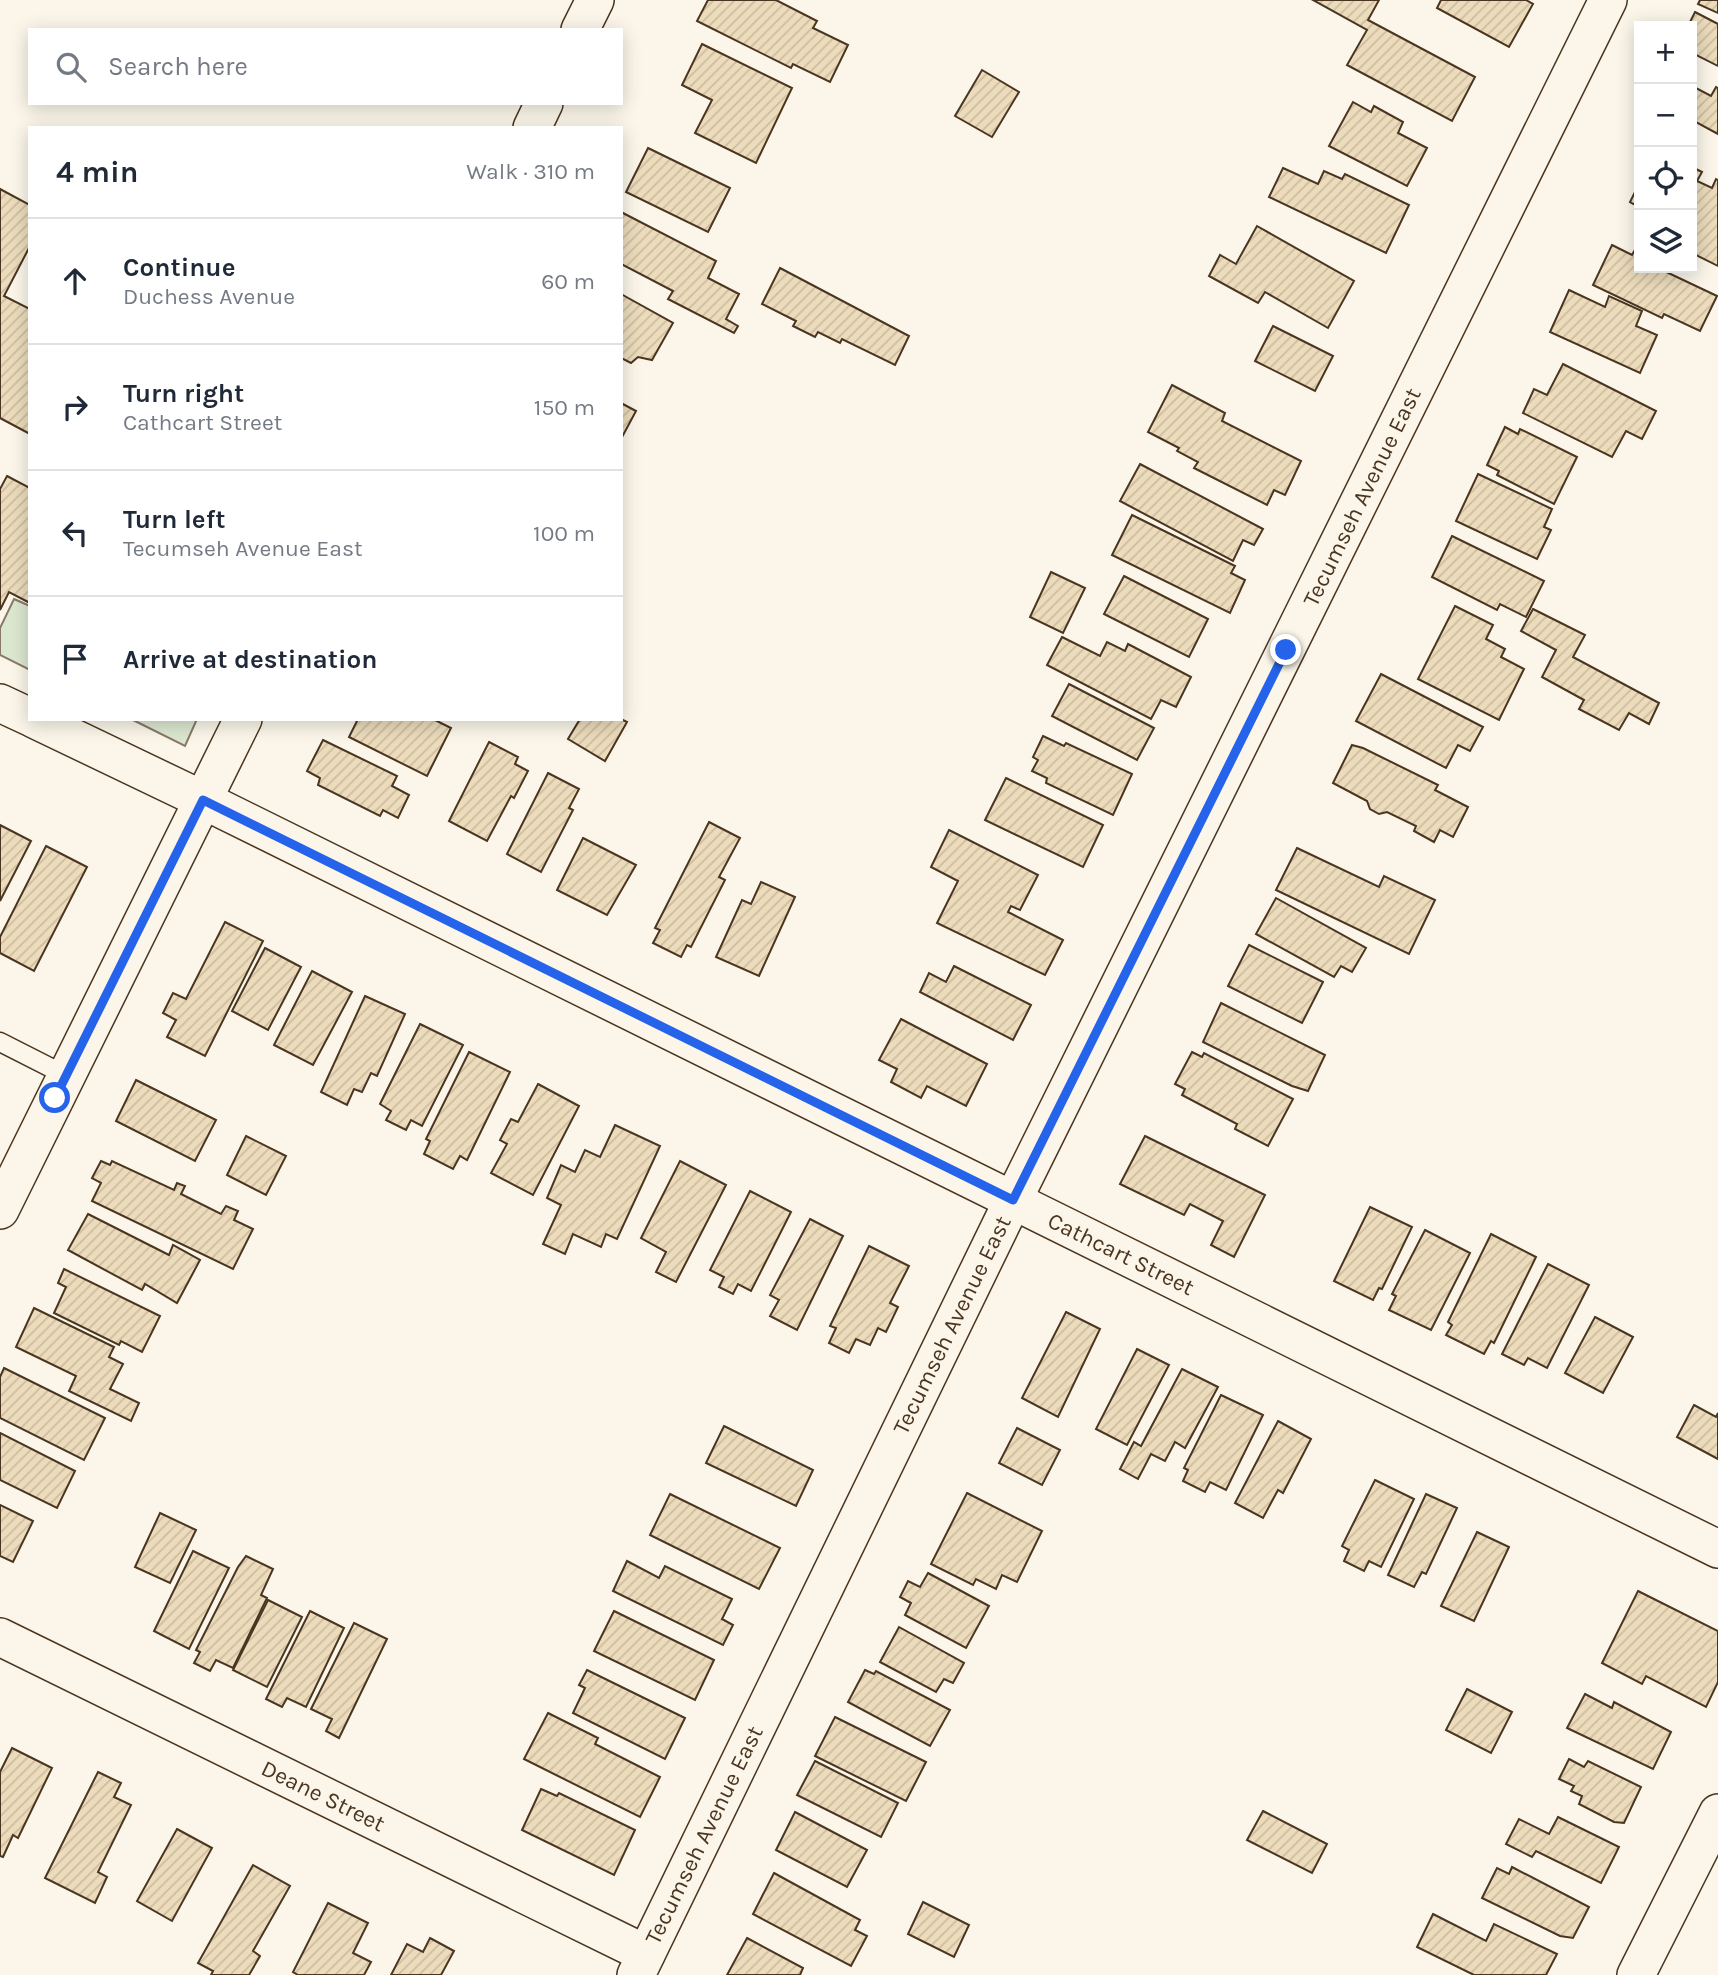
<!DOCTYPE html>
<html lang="en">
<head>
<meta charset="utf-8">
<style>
  body { margin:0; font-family:Karla,sans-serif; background:#f6f6f7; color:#1f2937 }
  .controls { position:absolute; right:21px; top:21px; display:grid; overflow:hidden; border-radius:0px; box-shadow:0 4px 18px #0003 }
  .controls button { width:63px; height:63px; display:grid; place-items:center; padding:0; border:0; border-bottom:2px solid #e0e1e3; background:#fff; color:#1f2937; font:35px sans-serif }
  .stop { position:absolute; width:21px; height:21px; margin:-16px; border:5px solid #2563eb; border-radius:50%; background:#fff }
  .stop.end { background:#2563eb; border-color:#fff; box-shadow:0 2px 7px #0008 }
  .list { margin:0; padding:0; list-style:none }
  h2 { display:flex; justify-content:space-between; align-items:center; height:91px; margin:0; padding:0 28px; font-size:30px }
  h2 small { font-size:23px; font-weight:400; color:#747a83 }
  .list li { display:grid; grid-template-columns:46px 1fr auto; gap:21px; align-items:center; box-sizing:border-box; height:126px; padding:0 28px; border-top:2px solid #e0e1e3 }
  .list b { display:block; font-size:26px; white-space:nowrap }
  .list p { margin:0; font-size:23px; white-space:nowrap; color:#747a83 }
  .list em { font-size:23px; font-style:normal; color:#747a83 }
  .icon { flex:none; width:38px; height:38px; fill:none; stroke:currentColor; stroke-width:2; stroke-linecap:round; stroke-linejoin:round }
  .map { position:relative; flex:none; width:1718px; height:1975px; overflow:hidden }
  .search { position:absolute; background:#fff; box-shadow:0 4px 18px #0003; left:28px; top:28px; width:595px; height:77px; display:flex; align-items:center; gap:18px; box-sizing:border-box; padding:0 24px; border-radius:0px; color:#747a83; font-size:26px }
  .panel { position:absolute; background:#fff; box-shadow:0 4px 18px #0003; left:28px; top:126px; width:595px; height:595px; border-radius:0px }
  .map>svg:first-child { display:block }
  .grass { fill:#dce7d0; stroke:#887966; stroke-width:2 }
  .building { fill:url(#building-hatch); stroke:#4a3520; stroke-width:2 }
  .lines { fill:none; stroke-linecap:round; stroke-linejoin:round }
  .service-casing { stroke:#4a3520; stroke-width:21 }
  .minor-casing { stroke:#4a3520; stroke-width:40 }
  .service { stroke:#fbf6e9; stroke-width:18 }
  .minor { stroke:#fbf6e9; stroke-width:37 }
  .route { stroke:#2563eb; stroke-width:9 }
  .labels { text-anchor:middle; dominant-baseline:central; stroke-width:5; stroke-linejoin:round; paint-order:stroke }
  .street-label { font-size:23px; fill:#4a3520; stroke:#fbf6e9 }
</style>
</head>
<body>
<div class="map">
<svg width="1718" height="1975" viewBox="0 0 1718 1975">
  <defs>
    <pattern id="building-hatch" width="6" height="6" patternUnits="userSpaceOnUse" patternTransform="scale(1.75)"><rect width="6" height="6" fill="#ecdcbc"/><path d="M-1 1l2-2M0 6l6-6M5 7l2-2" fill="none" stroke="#ccbda1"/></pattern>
  </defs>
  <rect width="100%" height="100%" fill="#fbf6e9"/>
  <g class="grass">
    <path d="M14 599 30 606V670L0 655V628Z"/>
    <path d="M131 719H197L185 746Z"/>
  </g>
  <g class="building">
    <path d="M708 0H776L817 21 813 28 848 45 830 82 793 64 791 68 697 21Z"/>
    <path d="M1313 0H1379L1368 20 1475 77 1452 121 1347 65 1367 30Z"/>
    <path d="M1441 0H1526L1533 4 1509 47 1437 8Z"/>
    <path d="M1700 0H1718V13L1698 4Z"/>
    <path d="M1695 12 1718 24V66L1692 53V26H1688Z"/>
    <path d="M702 44 792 88 756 163 695 133 712 100 682 85Z"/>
    <path d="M982 70 1019 92 992 137 955 116Z"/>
    <path d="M1692 86 1711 96 1716 87 1718 88V134L1692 120Z"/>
    <path d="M1353 102 1371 112 1374 106 1403 122 1398 133 1427 148 1407 186 1329 146Z"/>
    <path d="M648 148 730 188 708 232 626 192Z"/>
    <path d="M1692 167 1702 172 1697 181 1712 188 1716 179 1718 180V266L1692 253Z"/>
    <path d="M1283 168 1318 184 1324 171 1342 179 1345 174 1409 205 1386 253 1269 197Z"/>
    <path d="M1639 184V207L1630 202Z"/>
    <path d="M0 189 30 205V246L4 296 30 309V434L0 418Z"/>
    <path d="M621 212 716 261 708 278 739 294 726 319 738 326 734 333 668 299 673 291 621 264Z"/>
    <path d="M1257 226 1354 281 1328 328 1265 292 1258 303 1209 276 1220 255 1236 264Z"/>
    <path d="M1612 245 1632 255 1636 248 1639 250V268H1658L1717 296 1700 331 1664 314 1662 318 1593 285Z"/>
    <path d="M780 268 909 336 895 365 842 339 840 343 818 332 815 337 793 326 796 321 762 304Z"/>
    <path d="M1569 290 1605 307 1609 296 1642 311 1636 326 1657 335 1640 373 1550 332Z"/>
    <path d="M621 294 673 323 652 360 638 357 631 363 621 358Z"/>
    <path d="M1273 326 1333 356 1315 391 1255 361Z"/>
    <path d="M1563 364 1656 411 1642 439 1626 431 1612 457 1523 413 1534 389 1547 395Z"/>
    <path d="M1172 385 1225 413 1222 421 1301 461 1285 495 1274 490 1267 505 1194 468 1198 462 1177 451 1179 448 1148 432Z"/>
    <path d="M621 403 636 411 621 439Z"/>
    <path d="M1505 427 1518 434 1520 429 1577 457 1554 504 1497 475 1499 471 1487 465Z"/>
    <path d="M1140 464 1263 529 1254 545 1243 540 1233 561 1120 501Z"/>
    <path d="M1478 474 1552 509 1544 527 1551 530 1537 559 1456 521Z"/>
    <path d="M7 476 30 488V603L9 592 0 610V489Z"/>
    <path d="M1132 515 1235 566 1231 573 1245 580 1230 613 1112 555Z"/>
    <path d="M1452 536 1544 581 1526 617 1500 604 1497 610 1432 577Z"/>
    <path d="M1051 572 1085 588 1063 633 1030 617Z"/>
    <path d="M1124 576 1208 619 1189 657 1104 614Z"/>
    <path d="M1455 606 1493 625 1486 639 1505 649 1501 657 1524 669 1499 720 1418 679Z"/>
    <path d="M1533 609 1585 635 1573 657 1659 703 1649 724 1629 713 1619 730 1579 709 1584 700 1542 677 1556 650 1521 631Z"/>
    <path d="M1062 637 1100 656 1107 642 1125 651 1128 644 1191 677 1176 707 1161 700 1151 719 1047 665Z"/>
    <path d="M1381 674 1483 727 1470 751 1458 745 1446 768 1356 721Z"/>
    <path d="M1069 684 1154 728 1137 760 1052 716Z"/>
    <path d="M358 719H433L451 728 427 776 349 737Z"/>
    <path d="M580 719H621L627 722 605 761 568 739Z"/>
    <path d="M1043 736 1064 746 1066 743 1132 774 1113 815 1046 783 1047 778 1032 771 1038 760 1033 757Z"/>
    <path d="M323 740 397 776 392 786 409 795 398 818 383 810 380 816 318 785 320 778 307 771Z"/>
    <path d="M489 742 518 757 515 764 528 771 514 798 511 796 487 841 449 821Z"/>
    <path d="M1352 745 1363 748 1438 785 1435 790 1468 807 1453 837 1440 830 1434 842 1414 831 1416 826 1387 812 1379 814 1370 809 1367 801 1333 783Z"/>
    <path d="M548 773 579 789 569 808 573 810 541 872 507 854Z"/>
    <path d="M1006 778 1103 825 1083 867 985 820Z"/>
    <path d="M709 822 740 838 719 877 725 880 691 947 687 945 681 957 653 943 660 930 655 928Z"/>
    <path d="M0 825 31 841 0 901Z"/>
    <path d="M949 830 1038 875 1020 910 1011 906 1008 912 1063 940 1045 975 937 923 958 881 931 867Z"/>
    <path d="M583 838 636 865 607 915 557 890Z"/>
    <path d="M46 846 87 867 34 971 0 953V937Z"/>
    <path d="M1297 848 1379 887 1384 876 1435 900 1409 954 1276 890Z"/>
    <path d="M761 882 795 897 759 976 716 957 742 900 751 904Z"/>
    <path d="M1276 898 1366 948 1352 972 1341 966 1334 977 1256 934Z"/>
    <path d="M225 922 263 941 205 1056 167 1037 176 1020 163 1013 173 993 186 999Z"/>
    <path d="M1249 945 1323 982 1302 1023 1228 986Z"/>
    <path d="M265 948 301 967 268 1030 232 1011Z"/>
    <path d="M954 966 1031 1005 1013 1040 920 992 929 973 946 982Z"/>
    <path d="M312 971 352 992 313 1065 274 1045Z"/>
    <path d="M365 996 405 1014 377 1076 371 1073 362 1092 354 1089 347 1105 321 1092Z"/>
    <path d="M1221 1003 1325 1055 1308 1091 1292 1086 1203 1042Z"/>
    <path d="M901 1019 987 1064 966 1106 927 1086 921 1098 891 1082 897 1069 879 1060Z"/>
    <path d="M420 1024 463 1045 422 1126 411 1120 406 1130 386 1120 391 1111 380 1104Z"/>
    <path d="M469 1052 510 1072 467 1160 460 1156 453 1169 424 1154 430 1141 426 1139Z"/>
    <path d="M1192 1052 1202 1057 1204 1053 1293 1099 1268 1146 1235 1129 1237 1124 1182 1095 1185 1089 1175 1084Z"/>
    <path d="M136 1080 216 1120 195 1161 116 1121Z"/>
    <path d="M538 1084 579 1106 533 1195 491 1173 507 1144 500 1140 511 1119 518 1122Z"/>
    <path d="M615 1125 660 1146 617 1239 606 1234 601 1247 573 1234 565 1254 543 1244 561 1205 547 1198 561 1165 575 1172 585 1150 600 1157Z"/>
    <path d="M246 1136 286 1156 266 1195 227 1175Z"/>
    <path d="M1145 1136 1265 1195 1234 1257 1211 1245 1223 1221 1190 1204 1184 1215 1120 1184Z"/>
    <path d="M101 1161 110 1165 112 1161 174 1190 177 1183 185 1186 181 1194 221 1214 226 1206 238 1211 234 1220 253 1229 233 1269 92 1201 101 1183 92 1178Z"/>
    <path d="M680 1161 726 1185 676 1282 656 1272 666 1252 641 1238Z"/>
    <path d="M750 1191 791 1212 751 1291 738 1284 733 1294 719 1287 724 1277 710 1270Z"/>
    <path d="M1370 1207 1412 1227 1382 1289 1379 1288 1373 1300 1334 1281Z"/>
    <path d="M88 1214 169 1255 173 1245 200 1260 177 1303 145 1284 142 1290 68 1250Z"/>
    <path d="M810 1219 843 1236 797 1330 770 1316 779 1300 770 1295Z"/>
    <path d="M1425 1230 1470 1253 1431 1330 1389 1310 1396 1296 1392 1294Z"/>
    <path d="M1491 1234 1536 1257 1494 1343 1491 1341 1484 1354 1446 1335 1452 1325 1448 1322Z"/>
    <path d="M869 1246 909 1266 890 1303 898 1307 886 1332 878 1328 870 1345 856 1339 849 1353 829 1343 836 1328 830 1326Z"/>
    <path d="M1548 1264 1589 1285 1547 1368 1528 1358 1524 1365 1502 1354Z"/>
    <path d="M64 1269 160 1316 142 1352 121 1341 119 1345 54 1313 66 1287 58 1283Z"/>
    <path d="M34 1308 114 1347 109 1357 123 1364 110 1389 139 1403 131 1421 69 1391 76 1376 16 1347Z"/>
    <path d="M1066 1312 1100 1329 1058 1417 1022 1398Z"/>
    <path d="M1595 1317 1633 1337 1603 1393 1565 1373Z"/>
    <path d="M1137 1349 1169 1365 1127 1445 1096 1429Z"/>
    <path d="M4 1368 105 1418 84 1460 0 1418V1377Z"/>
    <path d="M1182 1369 1218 1387 1185 1448 1175 1442 1165 1461 1151 1454 1138 1479 1120 1469 1134 1442 1141 1446Z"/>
    <path d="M1221 1395 1263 1415 1226 1490 1210 1482 1205 1492 1183 1481 1188 1470 1184 1468Z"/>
    <path d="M1694 1405 1716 1417 1718 1413V1459L1677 1437Z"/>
    <path d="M1278 1421 1311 1439 1283 1493 1278 1490 1263 1518 1235 1503Z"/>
    <path d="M724 1426 813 1470 796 1506 706 1463Z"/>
    <path d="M1017 1428 1060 1450 1042 1485 999 1463Z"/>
    <path d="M0 1433 75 1471 57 1508 0 1480Z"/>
    <path d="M1375 1480 1414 1499 1381 1567 1369 1561 1364 1571 1344 1561 1349 1550 1342 1546Z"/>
    <path d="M967 1493 1042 1531 1017 1582 1002 1575 996 1589 976 1579 973 1585 931 1564Z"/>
    <path d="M670 1494 780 1548 759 1589 650 1535Z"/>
    <path d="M1426 1494 1457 1508 1426 1574 1422 1572 1414 1587 1388 1575Z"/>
    <path d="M0 1505 33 1521 13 1562 0 1556Z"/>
    <path d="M160 1513 196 1530 170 1583 135 1567Z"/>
    <path d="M1477 1532 1509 1547 1474 1621 1441 1606Z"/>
    <path d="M193 1551 229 1568 189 1649 154 1631Z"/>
    <path d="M246 1556 273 1569 261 1595 267 1598 233 1668 216 1660 210 1671 194 1663 200 1652 196 1650 238 1567Z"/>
    <path d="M627 1561 659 1578 665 1566 732 1599 722 1619 733 1625 723 1645 613 1591Z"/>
    <path d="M928 1573 989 1606 966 1648 905 1615 911 1603 900 1597 908 1581 920 1587Z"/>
    <path d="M1638 1591 1718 1631V1682L1706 1707 1646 1676 1642 1684 1602 1663Z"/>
    <path d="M268 1600 302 1617 267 1687 233 1670Z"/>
    <path d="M310 1611 344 1628 306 1707 287 1698 282 1707 266 1699Z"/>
    <path d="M614 1611 714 1660 695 1700 594 1651Z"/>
    <path d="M354 1623 387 1639 339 1738 326 1731 332 1719 311 1709Z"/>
    <path d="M899 1627 964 1663 953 1683 944 1679 936 1692 880 1662Z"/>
    <path d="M587 1670 685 1718 665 1759 573 1713 585 1688 579 1685Z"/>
    <path d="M865 1670 874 1674 876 1671 950 1710 930 1746 848 1702Z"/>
    <path d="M1467 1689 1512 1712 1491 1753 1446 1730Z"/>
    <path d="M1585 1694 1612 1708 1614 1702 1671 1732 1653 1769 1567 1728Z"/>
    <path d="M548 1713 598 1738 595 1744 660 1777 640 1817 524 1759Z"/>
    <path d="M835 1717 926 1762 906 1801 815 1756Z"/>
    <path d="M12 1748 52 1768 18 1838 13 1835 3 1857 0 1856V1772Z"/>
    <path d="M1569 1759 1584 1767 1588 1761 1641 1787 1624 1823 1614 1822 1579 1804 1582 1796 1571 1791 1574 1786 1559 1779Z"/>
    <path d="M815 1761 898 1803 881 1837 797 1795Z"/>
    <path d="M98 1772 121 1783 114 1797 131 1805 98 1872 107 1877 95 1903 45 1878Z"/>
    <path d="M541 1789 557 1796 559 1793 635 1830 614 1875 522 1830Z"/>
    <path d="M1263 1811 1327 1844 1312 1873 1247 1840Z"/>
    <path d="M795 1812 867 1850 847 1887 776 1850Z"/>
    <path d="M1558 1817 1619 1847 1601 1883 1536 1851 1532 1857 1506 1844 1519 1819 1549 1834Z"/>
    <path d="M177 1829 212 1848 172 1921 137 1901Z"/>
    <path d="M253 1865 290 1886 253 1951 260 1956 249 1975H211L213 1971 198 1963Z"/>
    <path d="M1512 1867 1589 1907 1573 1938 1560 1936 1482 1898 1497 1868 1509 1874Z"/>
    <path d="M774 1873 860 1920 855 1930 867 1936 851 1966 753 1914Z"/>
    <path d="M923 1902 969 1925 954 1957 908 1934Z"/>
    <path d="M328 1903 368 1923 353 1953 371 1962 364 1975H298L293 1972Z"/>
    <path d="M1433 1914 1486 1941 1494 1924 1557 1954 1546 1975H1474L1417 1947Z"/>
    <path d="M430 1938 454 1951 441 1975H391L407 1944 423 1952Z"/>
    <path d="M747 1938 803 1968 800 1975H727Z"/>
  </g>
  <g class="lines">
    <defs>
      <path id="service" d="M0 1042 67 1076"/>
      <g id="minor">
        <path d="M580 30 595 0"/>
        <path d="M532 128 544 103"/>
        <path d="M0 703 30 717"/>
        <path d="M34 719 203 800 1718 1549"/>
        <path d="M0 1210 243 719"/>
        <path d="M0 1637 646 1954"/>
        <path d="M636 1975 1013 1200 1608 0"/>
        <path d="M1636 1975 1718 1813"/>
      </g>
    </defs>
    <use href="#service" class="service-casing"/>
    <use href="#minor" class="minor-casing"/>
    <use href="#service" class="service"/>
    <use href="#minor" class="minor"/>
  </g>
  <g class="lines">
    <path class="route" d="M55 1098 203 800 1013 1200 1286 650"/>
  </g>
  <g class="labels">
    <g class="street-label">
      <text transform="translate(1362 497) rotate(-64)">Tecumseh Avenue East</text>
      <text transform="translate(1121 1254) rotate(26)">Cathcart Street</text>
      <text transform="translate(952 1325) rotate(-64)">Tecumseh Avenue East</text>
      <text transform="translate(323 1796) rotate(26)">Deane Street</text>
      <text transform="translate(704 1835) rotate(-64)">Tecumseh Avenue East</text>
    </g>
  </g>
</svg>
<div class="controls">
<button>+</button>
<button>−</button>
<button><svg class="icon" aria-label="locate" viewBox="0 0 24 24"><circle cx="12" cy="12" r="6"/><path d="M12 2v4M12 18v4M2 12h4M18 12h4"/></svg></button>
<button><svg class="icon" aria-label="layers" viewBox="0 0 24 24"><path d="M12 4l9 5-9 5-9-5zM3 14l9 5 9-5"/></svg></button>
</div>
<div class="stop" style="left:55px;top:1098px"></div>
<div class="stop end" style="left:1286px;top:650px"></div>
<div class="search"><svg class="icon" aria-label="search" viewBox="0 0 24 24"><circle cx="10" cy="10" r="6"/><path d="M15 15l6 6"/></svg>Search here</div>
<section class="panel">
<h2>4 min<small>Walk · 310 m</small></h2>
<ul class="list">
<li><svg class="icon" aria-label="ahead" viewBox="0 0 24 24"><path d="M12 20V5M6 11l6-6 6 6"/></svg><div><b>Continue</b><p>Duchess Avenue</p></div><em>60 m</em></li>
<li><svg class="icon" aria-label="right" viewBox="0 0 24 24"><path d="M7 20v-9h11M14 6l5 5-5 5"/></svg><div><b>Turn right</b><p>Cathcart Street</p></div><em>150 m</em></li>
<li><svg class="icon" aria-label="left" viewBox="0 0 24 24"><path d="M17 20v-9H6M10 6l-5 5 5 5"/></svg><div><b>Turn left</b><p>Tecumseh Avenue East</p></div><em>100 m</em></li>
<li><svg class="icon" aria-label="arrive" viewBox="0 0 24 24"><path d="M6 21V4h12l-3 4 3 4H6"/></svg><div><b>Arrive at destination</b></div></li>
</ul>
</section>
</div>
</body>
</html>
